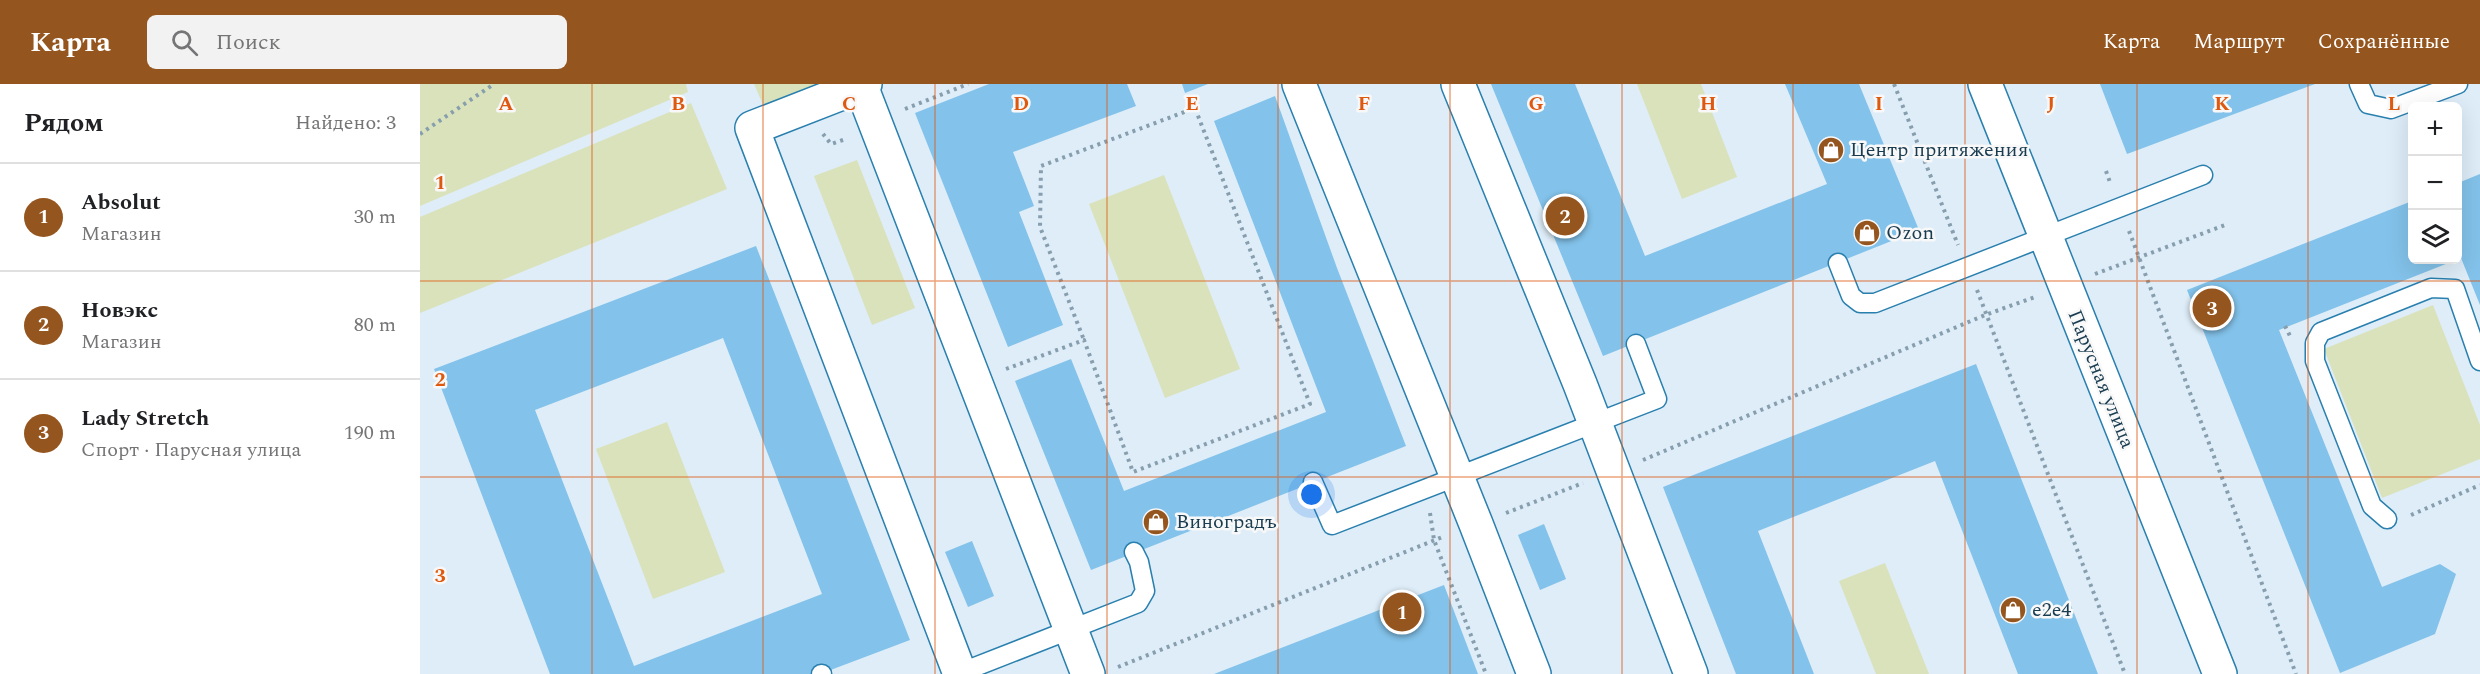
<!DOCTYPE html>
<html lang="ru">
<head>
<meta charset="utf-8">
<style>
  body { margin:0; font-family:Spectral,serif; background:#f2f2f2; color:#202124 }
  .controls { position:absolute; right:18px; top:18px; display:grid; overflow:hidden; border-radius:9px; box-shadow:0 6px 24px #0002 }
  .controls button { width:54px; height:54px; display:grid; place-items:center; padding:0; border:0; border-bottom:2px solid #e0e0e0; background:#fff; color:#202124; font:30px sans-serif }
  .you { position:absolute; left:892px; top:411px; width:21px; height:21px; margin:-15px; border:4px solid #fff; border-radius:50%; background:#1a73e8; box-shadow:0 0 0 9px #1a73e833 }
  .badge { display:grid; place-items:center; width:39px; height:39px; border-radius:50%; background:#95551e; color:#fff; font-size:20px; font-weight:700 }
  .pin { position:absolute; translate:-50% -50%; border:3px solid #fff; box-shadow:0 2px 6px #0006 }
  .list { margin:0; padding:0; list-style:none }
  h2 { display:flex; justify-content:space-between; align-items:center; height:78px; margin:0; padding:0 24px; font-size:26px }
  h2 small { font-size:20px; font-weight:400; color:#757577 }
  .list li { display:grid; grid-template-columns:39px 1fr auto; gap:18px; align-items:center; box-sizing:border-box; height:108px; padding:0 24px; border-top:2px solid #e0e0e0 }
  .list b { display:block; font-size:22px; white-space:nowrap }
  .list p { margin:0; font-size:20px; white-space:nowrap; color:#757577 }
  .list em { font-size:20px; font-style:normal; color:#757577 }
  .icon { flex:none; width:33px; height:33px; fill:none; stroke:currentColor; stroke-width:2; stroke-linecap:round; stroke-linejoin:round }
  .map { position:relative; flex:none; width:2060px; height:590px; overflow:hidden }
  header { display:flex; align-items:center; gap:36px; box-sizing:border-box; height:84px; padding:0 30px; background:#95551e; color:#fff }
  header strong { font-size:28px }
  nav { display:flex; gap:33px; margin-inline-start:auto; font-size:21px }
  .search { width:420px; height:54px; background:#f2f2f2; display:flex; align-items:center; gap:15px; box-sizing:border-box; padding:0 21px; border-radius:9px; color:#757577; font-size:22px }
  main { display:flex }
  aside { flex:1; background:#fff }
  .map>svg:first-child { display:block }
  .green { fill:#dae2bb }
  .building { fill:#83c2ea; fill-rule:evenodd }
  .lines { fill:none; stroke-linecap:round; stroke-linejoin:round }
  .lane-casing { stroke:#297fae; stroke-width:21 }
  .street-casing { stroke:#297fae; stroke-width:36 }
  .path { stroke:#869ead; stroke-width:4; stroke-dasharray:3 4.5; stroke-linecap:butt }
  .lane { stroke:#fff; stroke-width:18 }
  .street { stroke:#fff; stroke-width:33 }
  .grid { fill:none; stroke:#de580f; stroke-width:1.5; stroke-opacity:0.55 }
  .labels { text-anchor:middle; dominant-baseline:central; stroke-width:5; stroke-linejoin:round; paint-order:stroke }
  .poi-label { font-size:20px; fill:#193c50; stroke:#f8f8f8; text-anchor:start }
  .street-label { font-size:20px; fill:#193c50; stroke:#f8f8f8 }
  .grid-label { font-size:20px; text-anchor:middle; font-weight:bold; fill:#de580f; stroke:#f8f8f8; stroke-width:5; stroke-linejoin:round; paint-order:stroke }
</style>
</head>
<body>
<header>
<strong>Карта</strong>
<div class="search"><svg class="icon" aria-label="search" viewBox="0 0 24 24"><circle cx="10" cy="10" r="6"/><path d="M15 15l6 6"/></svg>Поиск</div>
<nav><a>Карта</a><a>Маршрут</a><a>Сохранённые</a></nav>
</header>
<main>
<aside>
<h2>Рядом<small>Найдено: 3</small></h2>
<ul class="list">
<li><span class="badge">1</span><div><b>Absolut</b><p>Магазин</p></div><em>30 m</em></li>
<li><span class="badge">2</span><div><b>Новэкс</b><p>Магазин</p></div><em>80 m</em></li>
<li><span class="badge">3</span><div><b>Lady Stretch</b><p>Спорт · Парусная улица</p></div><em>190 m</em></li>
</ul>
</aside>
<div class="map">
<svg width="2060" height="590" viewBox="0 0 2060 590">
  <rect width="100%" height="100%" fill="#deedf8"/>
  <g class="green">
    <path d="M0 0H266L268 8 0 122Z"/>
    <path d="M334 0H405L345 25Z"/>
    <path d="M1217 0H1281L1317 93 1262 115Z"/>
    <path d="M271 19 307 105 0 229V133Z"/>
    <path d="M437 76 495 224 452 241 394 92Z"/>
    <path d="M744 91 820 285 745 314 669 120Z"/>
    <path d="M2013 221 2060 341V375L1962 414 1904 265Z"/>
    <path d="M247 338 305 488 233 515 176 365Z"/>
    <path d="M1465 479 1509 590H1456L1419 497Z"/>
  </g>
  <g class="building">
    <path d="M569 0H707L716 22 593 68 614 122 599 128 643 241 588 263 495 29Z"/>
    <path d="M762 0H788L765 9Z"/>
    <path d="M1071 0H1155L1225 172 1407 100 1365 0H1439L1499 146 1183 272Z"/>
    <path d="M1680 0H1895L1707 70Z"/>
    <path d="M855 12 917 184 986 362 671 486 595 297 651 275 704 407 906 328 794 37Z"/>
    <path d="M2060 90V221L2041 174 1859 246 1962 503 2020 480 2036 490 2015 550 1920 589 1767 206 1992 117V176H2038V99Z"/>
    <path d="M336 162 490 556 400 590H130L14 285ZM303 254 402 510 214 582 115 326Z"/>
    <path d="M1556 280 1678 590H1598L1515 377 1338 447 1394 590H1316L1243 403Z"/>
    <path d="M1124 440 1146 495 1120 506 1098 451Z"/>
    <path d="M552 457 574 512 548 523 525 468Z"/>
    <path d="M1024 501 1058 590H794Z"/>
  </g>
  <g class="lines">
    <defs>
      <g id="lane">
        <path d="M1939 0 1948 20 1971 25 2038 0"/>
        <path d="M1418 179 1431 212 1440 219H1455L1783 91"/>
        <path d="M893 398 912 441 1237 315 1216 260"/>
        <path d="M1967 435 1952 422 1895 277V259L1901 248 2011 204 2035 205 2060 277"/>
        <path d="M401 590H402"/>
        <path d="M537 590 718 519 725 507 719 478 714 468"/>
      </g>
      <g id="street">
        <path d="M445 0 332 44 540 590"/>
        <path d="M879 0 1056 440 1114 590"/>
        <path d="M1038 0 1160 300 1271 590"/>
        <path d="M1565 0 1800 590"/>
        <path d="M441 2 668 590"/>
      </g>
    </defs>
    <use href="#lane" class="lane-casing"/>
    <use href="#street" class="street-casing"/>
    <g class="path">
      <path d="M1474 0 1538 161"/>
      <path d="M485 25 548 0"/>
      <path d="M0 50 74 0"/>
      <path d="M403 50 411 60 426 55"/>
      <path d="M1686 87 1691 101"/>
      <path d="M1709 147 1876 590"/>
      <path d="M1675 190 1805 141"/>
      <path d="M1557 206 1705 590"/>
      <path d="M1865 242 1870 252"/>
      <path d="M586 285 664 256 713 388 890 320 775 24 621 82 620 143 664 256"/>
      <path d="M1223 376 1565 231 1615 213"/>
      <path d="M1010 429 1014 456 1066 590"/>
      <path d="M1086 429 1163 399"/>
      <path d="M1991 431 2060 401"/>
      <path d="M698 583 1025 452"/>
    </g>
    <use href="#lane" class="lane"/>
    <use href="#street" class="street"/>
  </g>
  <path class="grid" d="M172 0V590M343 0V590M515 0V590M687 0V590M858 0V590M1030 0V590M1202 0V590M1373 0V590M1545 0V590M1717 0V590M1888 0V590M0 197H2060M0 393H2060"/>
  <defs>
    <symbol id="shop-disc" viewBox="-11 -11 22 22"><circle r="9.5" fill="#95551e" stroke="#f8f8f8"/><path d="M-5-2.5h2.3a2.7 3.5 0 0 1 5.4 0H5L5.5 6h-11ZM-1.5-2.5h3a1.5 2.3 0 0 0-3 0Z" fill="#fff"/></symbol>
  </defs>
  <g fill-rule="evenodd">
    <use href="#shop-disc" x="1396" y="51" width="30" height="30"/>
    <use href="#shop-disc" x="1432" y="134" width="30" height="30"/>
    <use href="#shop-disc" x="721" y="423" width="30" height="30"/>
    <use href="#shop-disc" x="1578" y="511" width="30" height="30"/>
  </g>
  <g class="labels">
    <g class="poi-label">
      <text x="1430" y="66">Центр притяжения</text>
      <text x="1466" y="149">Ozon</text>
      <text x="756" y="438">Виноградъ</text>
      <text x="1612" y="526">е2е4</text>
    </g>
    <g class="street-label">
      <text transform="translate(1681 295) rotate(68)">Парусная улица</text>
    </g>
  </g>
  <g class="grid-label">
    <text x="86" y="26">A</text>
    <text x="258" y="26">B</text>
    <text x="429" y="26">C</text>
    <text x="601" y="26">D</text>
    <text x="772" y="26">E</text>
    <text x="944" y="26">F</text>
    <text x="1116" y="26">G</text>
    <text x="1288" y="26">H</text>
    <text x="1459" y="26">I</text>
    <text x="1631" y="26">J</text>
    <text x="1802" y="26">K</text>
    <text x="1974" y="26">L</text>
    <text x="20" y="105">1</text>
    <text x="20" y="302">2</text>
    <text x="20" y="498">3</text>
  </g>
</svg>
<div class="controls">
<button>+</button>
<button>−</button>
<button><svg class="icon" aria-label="layers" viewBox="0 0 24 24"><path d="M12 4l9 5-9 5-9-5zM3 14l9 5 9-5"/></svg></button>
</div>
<div class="you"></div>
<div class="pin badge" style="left:982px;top:528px">1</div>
<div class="pin badge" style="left:1145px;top:132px">2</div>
<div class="pin badge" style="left:1792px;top:224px">3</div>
</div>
</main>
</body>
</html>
